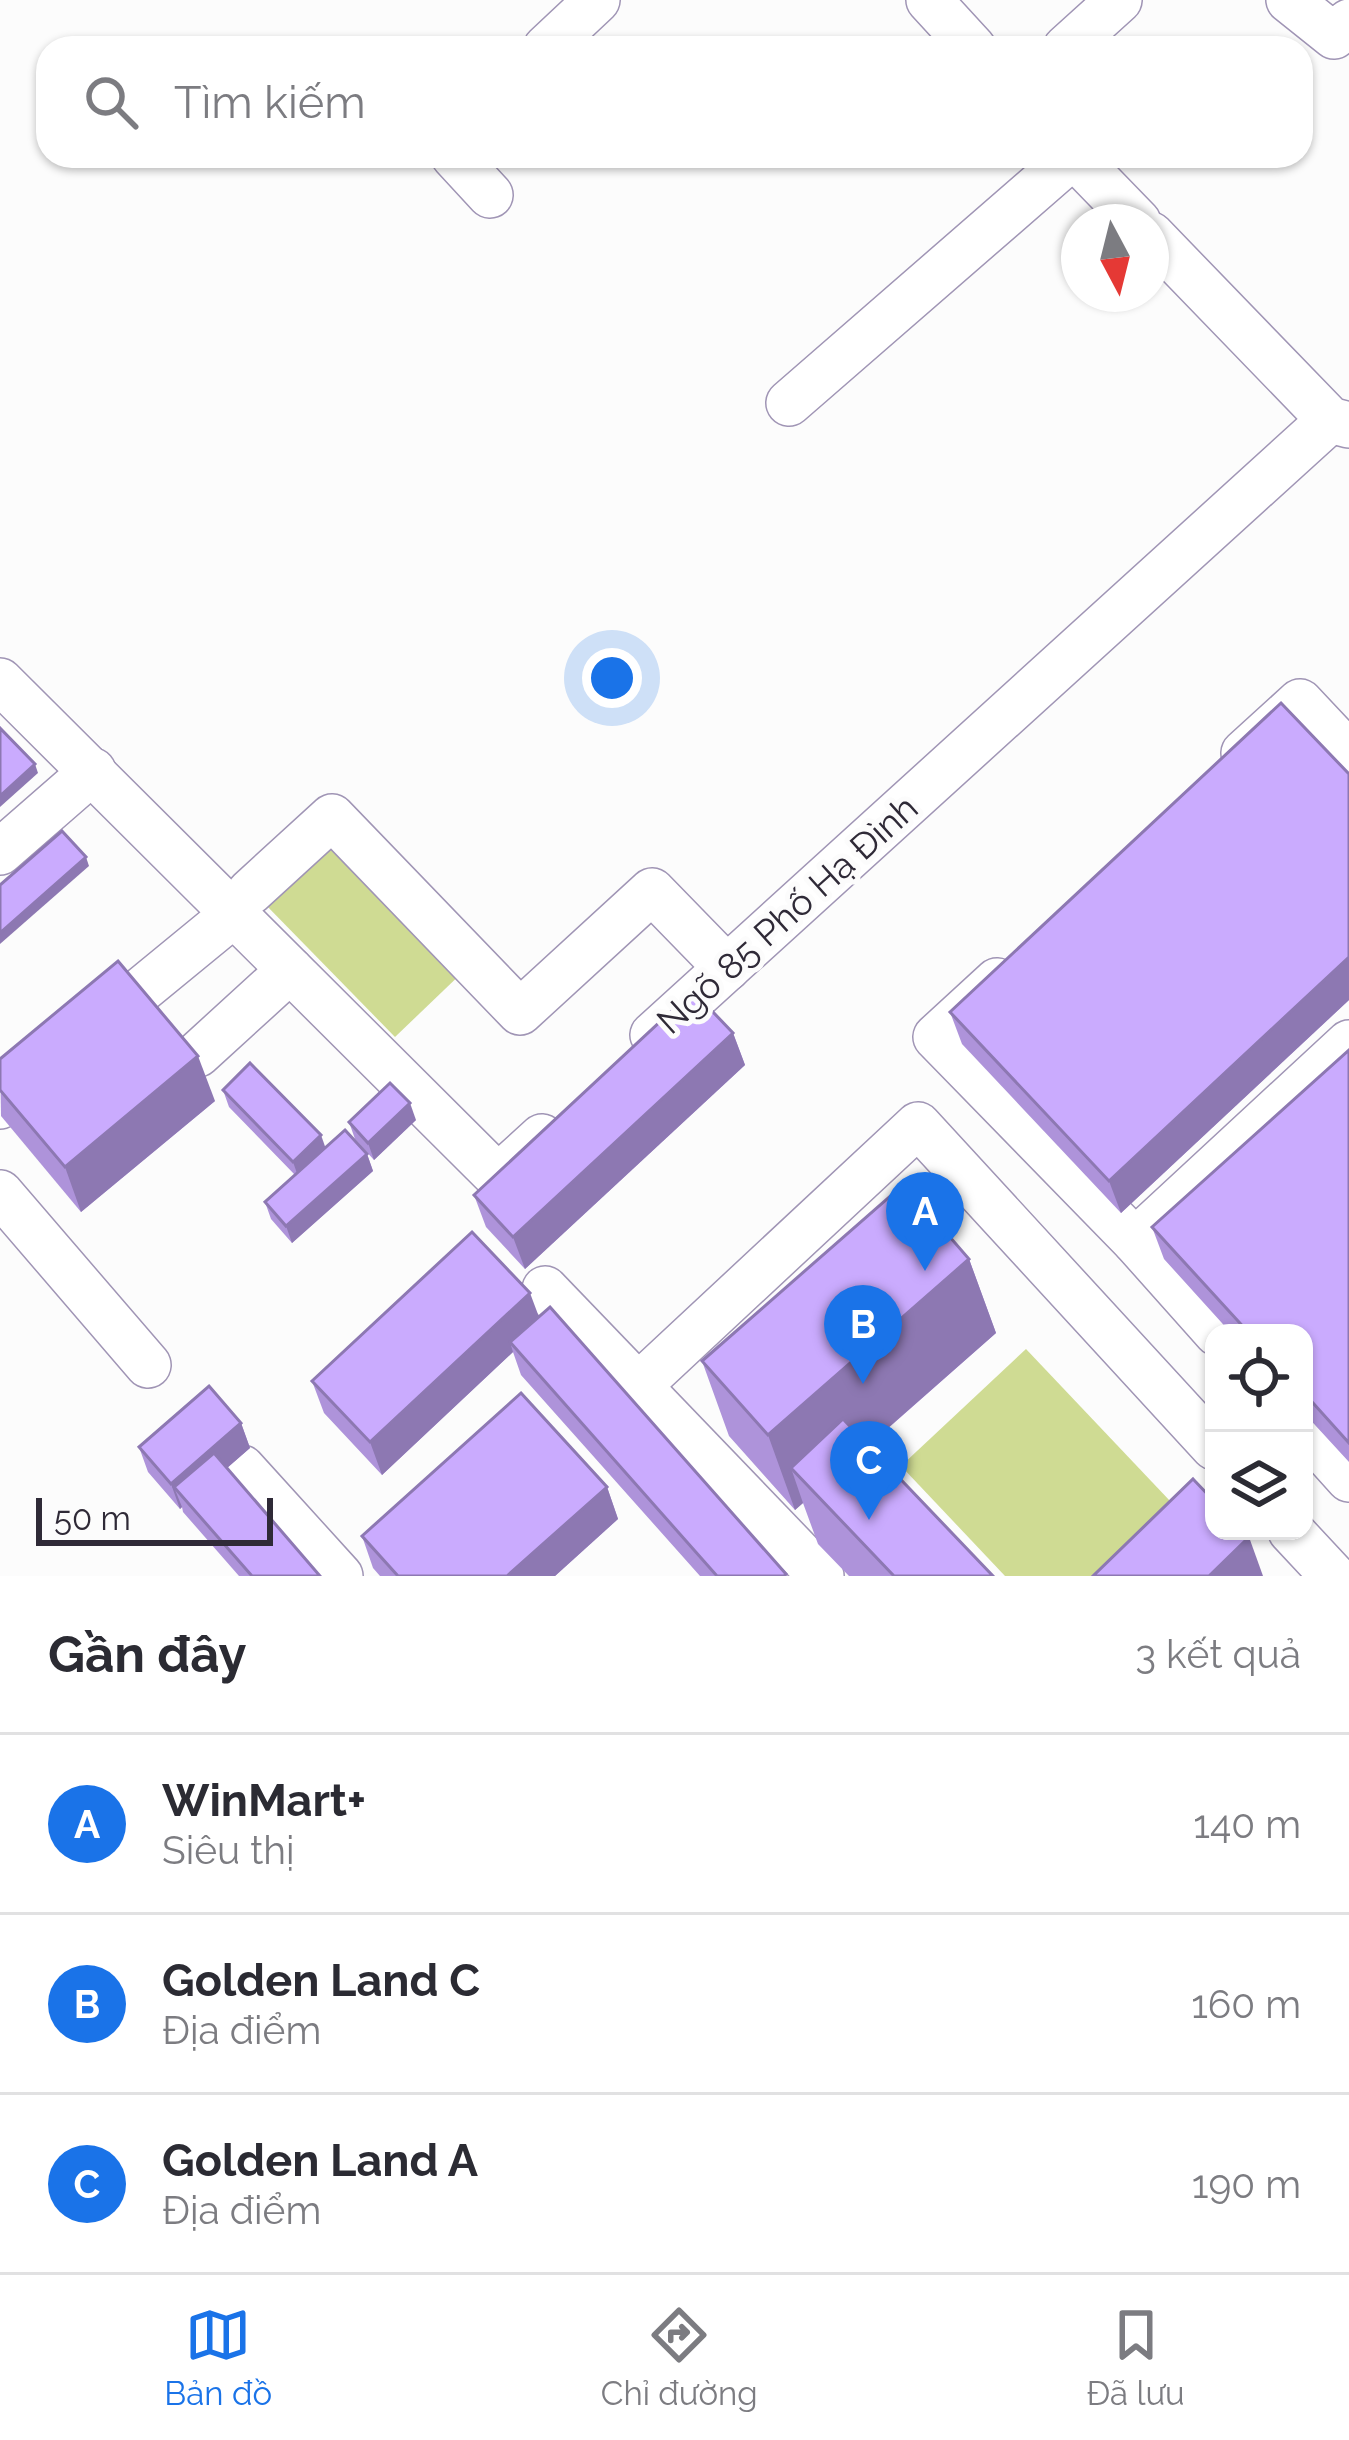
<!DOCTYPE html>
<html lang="vi">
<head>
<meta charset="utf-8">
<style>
  body { margin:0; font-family:Raleway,sans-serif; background:#f7f7f7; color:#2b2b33 }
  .controls { position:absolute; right:36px; bottom:36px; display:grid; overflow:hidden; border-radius:24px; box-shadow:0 3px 9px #0004 }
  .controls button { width:108px; height:108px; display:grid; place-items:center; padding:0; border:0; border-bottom:3px solid #e1e1e2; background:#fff; color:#2b2b33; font:60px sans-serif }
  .compass { position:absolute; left:1061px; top:204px; width:108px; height:108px; border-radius:50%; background:#fff; box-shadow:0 3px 9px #0004; rotate:173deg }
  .scale { position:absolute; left:36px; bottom:30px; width:237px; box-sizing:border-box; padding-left:12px; border:6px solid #2f2a37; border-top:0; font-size:33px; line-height:42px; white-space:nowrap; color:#2f2a37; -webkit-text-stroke:9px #fcfcfc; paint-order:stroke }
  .you { position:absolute; left:612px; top:678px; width:42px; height:42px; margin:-30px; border:9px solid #fff; border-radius:50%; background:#1a73e8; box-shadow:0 0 0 18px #1a73e833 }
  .badge { display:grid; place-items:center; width:78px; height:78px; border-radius:50%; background:#1a73e8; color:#fff; font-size:39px; font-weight:700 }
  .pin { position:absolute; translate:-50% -99px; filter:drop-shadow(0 3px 6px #0008) }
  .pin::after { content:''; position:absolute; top:63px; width:42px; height:36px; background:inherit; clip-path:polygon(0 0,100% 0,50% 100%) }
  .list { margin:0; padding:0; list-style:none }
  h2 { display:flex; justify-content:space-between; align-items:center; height:156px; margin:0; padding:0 48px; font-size:51px }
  h2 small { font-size:39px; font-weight:400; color:#7c7c81 }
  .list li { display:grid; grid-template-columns:78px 1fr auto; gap:36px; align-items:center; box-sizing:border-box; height:180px; padding:0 48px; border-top:3px solid #e1e1e2 }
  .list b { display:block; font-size:45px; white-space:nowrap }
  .list p { margin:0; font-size:39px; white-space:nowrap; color:#7c7c81 }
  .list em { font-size:39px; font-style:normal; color:#7c7c81 }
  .icon { flex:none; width:66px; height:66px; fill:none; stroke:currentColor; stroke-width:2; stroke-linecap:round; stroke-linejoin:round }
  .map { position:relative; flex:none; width:1349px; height:1576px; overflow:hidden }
  .search { position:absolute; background:#fff; box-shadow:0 3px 9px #0004; left:36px; right:36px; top:36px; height:132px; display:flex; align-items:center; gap:30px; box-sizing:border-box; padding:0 42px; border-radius:36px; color:#7c7c81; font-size:45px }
  .sheet { height:696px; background:#fff }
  nav { display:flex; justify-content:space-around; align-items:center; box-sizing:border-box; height:168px; border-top:3px solid #e1e1e2; background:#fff; font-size:33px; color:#7c7c81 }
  nav a { display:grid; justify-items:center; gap:6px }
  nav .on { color:#1a73e8 }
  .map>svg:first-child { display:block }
  .green { fill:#cfdb93 }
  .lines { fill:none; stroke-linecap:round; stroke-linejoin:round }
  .minor-casing { stroke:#a095b5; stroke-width:48 }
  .minor { stroke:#fff; stroke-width:45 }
  .wall { fill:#ae93da }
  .shaded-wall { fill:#8d78b2 }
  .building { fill:#caabfe; stroke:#8d78b2; stroke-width:3 }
  .labels { text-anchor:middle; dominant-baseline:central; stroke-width:10; stroke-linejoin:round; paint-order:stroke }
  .street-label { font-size:36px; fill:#2f2a37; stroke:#fcfcfc }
</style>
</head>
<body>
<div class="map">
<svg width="1349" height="1576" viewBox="0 0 1349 1576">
  <rect width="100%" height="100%" fill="#fcfcfc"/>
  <g class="green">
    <path d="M336 832 468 967 395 1037 263 902Z"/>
    <path d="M1026 1349 1189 1521 1131 1576H1005L901 1466Z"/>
  </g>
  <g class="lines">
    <defs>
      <g id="minor">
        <path d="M929 0 973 48"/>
        <path d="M1289 0 1334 36 1349 22"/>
        <path d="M546 48 597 0"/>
        <path d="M1066 48 1119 0"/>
        <path d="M454 156 490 195"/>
        <path d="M1074 156 1138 222"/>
        <path d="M1151 235 1330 420 1349 425"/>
        <path d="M789 403 1073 156"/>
        <path d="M0 681 498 1177 542 1137"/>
        <path d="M1244 753 1300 702 1349 754"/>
        <path d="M0 852 93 771"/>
        <path d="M250 892 332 817 520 1012 652 891 727 968"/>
        <path d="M997 981 936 1037 1135 1241 1217 1333"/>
        <path d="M653 1035 1330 420"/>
        <path d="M198 1054 290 970"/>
        <path d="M0 1106 234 914"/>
        <path d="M0 1193 148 1365"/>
        <path d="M1135 1241 1349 1043"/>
        <path d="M545 1289 821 1576"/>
        <path d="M638 1386 918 1125 1214 1447"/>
        <path d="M1304 1429 1349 1479"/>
        <path d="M242 1468 340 1576"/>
        <path d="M1291 1531 1333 1576"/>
      </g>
    </defs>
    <use href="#minor" class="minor-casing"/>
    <use href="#minor" class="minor"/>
  </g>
  <g class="wall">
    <path d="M1349 774V1000L1121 1213 962 1044 950 1012Z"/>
    <path d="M733 1033 745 1065 525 1269 486 1227 474 1195Z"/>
    <path d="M1349 1050V1462L1304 1413V1333H1231L1164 1259 1152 1227Z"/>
    <path d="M0 1059 215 1101 81 1212 1 1116Z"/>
    <path d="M223 1090 325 1148 367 1154 373 1171 292 1243 271 1219 265 1202 295 1175 229 1107Z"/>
    <path d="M416 1120 374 1160 355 1139 349 1122Z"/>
    <path d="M969 1259 996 1333 868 1446 993 1576H849L818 1544 803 1503 795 1510 729 1436 702 1361Z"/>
    <path d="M539 1317 786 1574 787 1576H700L521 1375 513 1352 382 1475 324 1413 312 1381Z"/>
    <path d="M241 1423 250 1448 227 1468 320 1576H239L183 1512 182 1507 180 1509 148 1472 139 1447Z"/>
    <path d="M607 1487 618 1519 555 1576H380L373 1568 362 1536Z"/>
  </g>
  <g class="shaded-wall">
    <path d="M35 764 38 773 0 807V796Z"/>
    <path d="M86 857 89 866 0 944V933Z"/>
    <path d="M1349 957V1000L1121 1213 1109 1181Z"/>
    <path d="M733 1033 745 1065 525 1269 513 1237Z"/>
    <path d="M198 1056 215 1101 81 1212 65 1167Z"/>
    <path d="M410 1103 416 1120 374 1160 368 1143Z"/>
    <path d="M321 1135 327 1152 299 1179 293 1162Z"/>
    <path d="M367 1154 373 1171 292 1243 286 1226Z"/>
    <path d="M969 1259 996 1333 814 1493 791 1468 803 1503 795 1510 768 1435Z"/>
    <path d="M530 1293 542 1325 510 1342 513 1352 382 1475 370 1442Z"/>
    <path d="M241 1423 250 1448 188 1502 174 1487 182 1507 180 1509 171 1484Z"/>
    <path d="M607 1487 618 1519 555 1576H507Z"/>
    <path d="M1249 1537 1263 1576H1209Z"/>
  </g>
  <g class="building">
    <path d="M1281 703 1349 774V957L1109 1181 950 1012Z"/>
    <path d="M0 728 35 764 0 796Z"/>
    <path d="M62 831 86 857 0 933V885Z"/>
    <path d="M118 961 198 1056 65 1167 0 1090V1059Z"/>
    <path d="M693 991 733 1033 513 1237 474 1195Z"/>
    <path d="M1349 1050V1443L1304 1393V1333H1249L1152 1227Z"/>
    <path d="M250 1063 321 1135 293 1162 223 1090Z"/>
    <path d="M390 1083 410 1103 368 1143 349 1122Z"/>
    <path d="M345 1130 367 1154 286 1226 265 1202Z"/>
    <path d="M904 1184 969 1259 768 1435 702 1361Z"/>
    <path d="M472 1232 530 1293 370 1442 312 1381Z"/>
    <path d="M550 1307 786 1574 784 1576H717L510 1342Z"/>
    <path d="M209 1386 241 1423 171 1484 139 1447Z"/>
    <path d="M521 1393 607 1487 507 1576H398L362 1536Z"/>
    <path d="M843 1419 993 1576H894L791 1468Z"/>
    <path d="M214 1453 320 1576H252L174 1487Z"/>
    <path d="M1193 1479 1214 1501V1531H1243L1249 1537 1209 1576H1093Z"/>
  </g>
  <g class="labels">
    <g class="street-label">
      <text transform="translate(787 914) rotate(-42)">Ngõ 85 Phố Hạ Đình</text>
    </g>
  </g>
</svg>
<div class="controls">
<button><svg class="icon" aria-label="locate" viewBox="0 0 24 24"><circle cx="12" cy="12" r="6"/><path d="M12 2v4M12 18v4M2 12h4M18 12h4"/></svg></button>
<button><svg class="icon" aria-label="layers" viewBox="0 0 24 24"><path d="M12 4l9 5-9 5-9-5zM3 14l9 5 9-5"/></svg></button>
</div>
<svg class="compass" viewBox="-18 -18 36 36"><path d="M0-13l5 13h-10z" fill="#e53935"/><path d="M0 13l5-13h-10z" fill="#7c7c81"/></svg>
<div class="scale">50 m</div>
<div class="you"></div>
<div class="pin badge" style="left:925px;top:1271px">A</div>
<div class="pin badge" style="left:863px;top:1384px">B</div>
<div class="pin badge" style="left:869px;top:1520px">C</div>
<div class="search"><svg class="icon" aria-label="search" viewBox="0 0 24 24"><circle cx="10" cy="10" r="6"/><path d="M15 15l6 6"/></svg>Tìm kiếm</div>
</div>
<section class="sheet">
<h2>Gần đây<small>3 kết quả</small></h2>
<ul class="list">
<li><span class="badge">A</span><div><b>WinMart+</b><p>Siêu thị</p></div><em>140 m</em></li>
<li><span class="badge">B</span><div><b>Golden Land C</b><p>Địa điểm</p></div><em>160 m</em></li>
<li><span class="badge">C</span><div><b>Golden Land A</b><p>Địa điểm</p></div><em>190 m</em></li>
</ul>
</section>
<nav>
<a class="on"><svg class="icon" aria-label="map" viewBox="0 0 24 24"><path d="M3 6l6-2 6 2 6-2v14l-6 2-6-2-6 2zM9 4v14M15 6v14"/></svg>Bản đồ</a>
<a><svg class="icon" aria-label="directions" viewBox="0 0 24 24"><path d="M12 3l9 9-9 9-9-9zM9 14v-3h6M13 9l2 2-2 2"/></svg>Chỉ đường</a>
<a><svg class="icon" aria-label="saved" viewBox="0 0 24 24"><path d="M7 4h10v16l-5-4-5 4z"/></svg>Đã lưu</a>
</nav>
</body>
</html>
